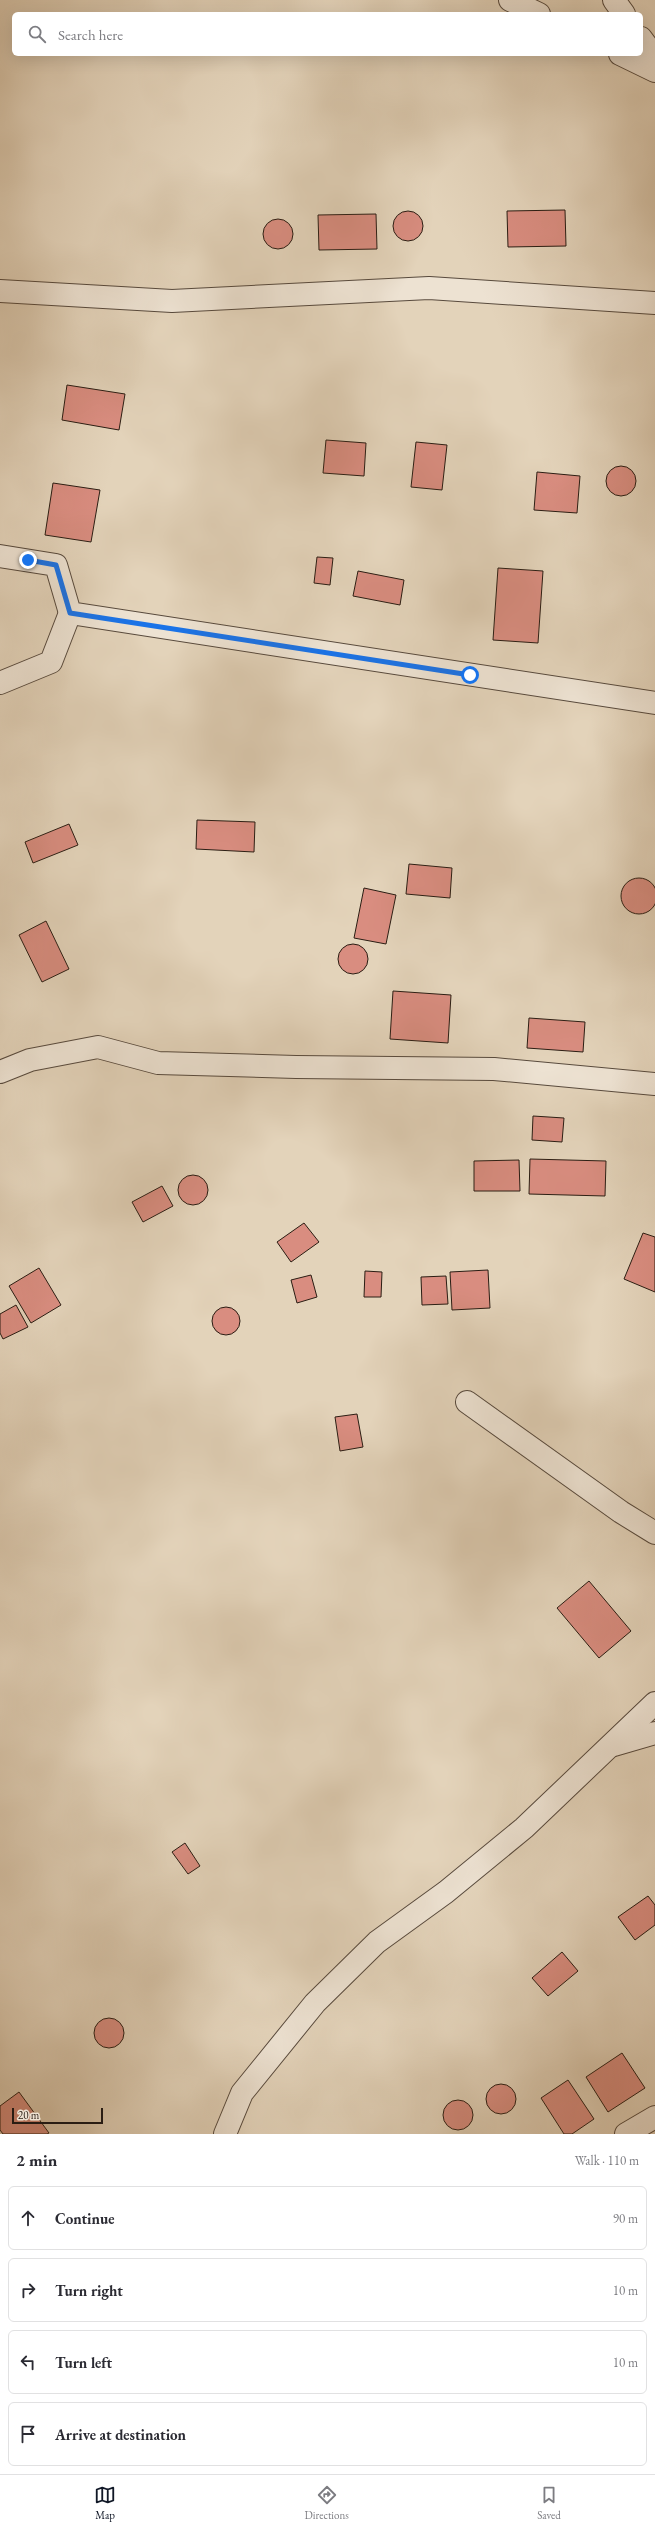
<!DOCTYPE html>
<html lang="en">
<head>
<meta charset="utf-8">
<style>
  body { margin:0; font-family:"EB Garamond",serif; background:#f2f2f3; color:#2b2b33 }
  .scale { position:absolute; left:12px; bottom:10px; width:91px; box-sizing:border-box; padding-left:4px; border:2px solid #2a1d13; border-top:0; font-size:11px; line-height:14px; white-space:nowrap; color:#2a1d13; -webkit-text-stroke:3px #ede2d2; paint-order:stroke }
  .stop { position:absolute; width:12px; height:12px; margin:-9px; border:3px solid #1a73e8; border-radius:50%; background:#fff }
  .stop.end { background:#1a73e8; border-color:#fff; box-shadow:0 1px 4px #0008 }
  .list { margin:0; padding:0; list-style:none }
  h2 { display:flex; justify-content:space-between; align-items:center; height:52px; margin:0; padding:0 16px; font-size:17px }
  h2 small { font-size:13px; font-weight:400; color:#7c7c81 }
  .list li { display:grid; grid-template-columns:26px 1fr auto; gap:12px; align-items:center; box-sizing:border-box; height:64px; margin:0 8px 8px; padding:0 8px; border:1px solid #e1e1e2; border-radius:6px }
  .list b { display:block; font-size:15px; white-space:nowrap }
  .list em { font-size:13px; font-style:normal; color:#7c7c81 }
  .icon { flex:none; width:22px; height:22px; fill:none; stroke:currentColor; stroke-width:2; stroke-linecap:round; stroke-linejoin:round }
  .map { position:relative; flex:none; width:655px; height:2134px; overflow:hidden }
  .search { position:absolute; background:#fff; box-shadow:0 4px 16px #0002; left:12px; right:12px; top:12px; height:44px; display:flex; align-items:center; gap:10px; box-sizing:border-box; padding:0 14px; border-radius:6px; color:#7c7c81; font-size:15px }
  .sheet { height:340px; background:#fff }
  nav { display:flex; justify-content:space-around; align-items:center; box-sizing:border-box; height:56px; border-top:1px solid #e1e1e2; background:#fff; font-size:11px; color:#7c7c81 }
  nav a { display:grid; justify-items:center; gap:2px }
  nav .on { color:#111827 }
  .map>svg:first-child { display:block }
  .building { fill:#d98d80; stroke:#2a1d13 }
  .lines { fill:none; stroke-linecap:round; stroke-linejoin:round }
  .street-casing { stroke:#584a3d; stroke-width:24 }
  .street { stroke:#ede2d2; stroke-width:22 }
  .route { stroke:#1a73e8; stroke-width:5 }
</style>
</head>
<body>
<div class="map">
<svg width="655" height="2134" viewBox="0 0 655 2134">
  <rect width="100%" height="100%" fill="#e3d3ba"/>
  <filter id="stains"><feTurbulence type="fractalNoise" baseFrequency=".005" numOctaves="4"/><feColorMatrix values="0 0 0 0 .2 0 0 0 0 .09 0 0 0 0 .02 0 0 0 .5 -.17"/></filter>
  <radialGradient id="worn" r=".72"><stop offset=".6" stop-color="#630" stop-opacity="0"/><stop offset="1" stop-color="#630" stop-opacity=".3"/></radialGradient>
  <g class="building">
    <path d="M565 210 566 246 508 247 507 211Z"/>
    <circle cx="408" cy="226" r="15"/>
    <path d="M376 214 377 249 319 250 318 215Z"/>
    <circle cx="278" cy="234" r="15"/>
    <path d="M67 385 125 394 119 430 62 420Z"/>
    <path d="M326 440 366 443 364 476 323 473Z"/>
    <path d="M416 442 447 445 442 490 411 487Z"/>
    <circle cx="621" cy="481" r="15"/>
    <path d="M537 472 580 476 577 513 534 510Z"/>
    <path d="M53 483 100 490 91 542 45 535Z"/>
    <path d="M317 557 333 558 330 585 314 583Z"/>
    <path d="M498 568 543 571 538 643 493 640Z"/>
    <path d="M358 571 404 580 400 605 353 596Z"/>
    <path d="M197 820 255 822 254 852 196 849Z"/>
    <path d="M69 824 78 845 33 863 25 842Z"/>
    <path d="M409 864 452 868 450 898 406 894Z"/>
    <circle cx="639" cy="896" r="18"/>
    <path d="M364 888 396 895 386 944 354 938Z"/>
    <path d="M46 921 69 969 42 982 19 935Z"/>
    <circle cx="353" cy="959" r="15"/>
    <path d="M393 991 451 995 448 1043 390 1039Z"/>
    <path d="M529 1018 585 1022 583 1052 527 1048Z"/>
    <path d="M533 1116 564 1118 562 1142 532 1140Z"/>
    <path d="M530 1159 606 1161 605 1196 529 1194Z"/>
    <path d="M519 1160 520 1191H474V1161Z"/>
    <circle cx="193" cy="1190" r="15"/>
    <path d="M162 1186 173 1206 143 1222 132 1202Z"/>
    <path d="M304 1223 319 1242 291 1262 277 1242Z"/>
    <path d="M643 1233 655 1237V1292L624 1279Z"/>
    <path d="M39 1268 61 1305 31 1323 9 1286Z"/>
    <path d="M488 1270 490 1308 452 1310 450 1272Z"/>
    <path d="M365 1271 382 1272 381 1297H364Z"/>
    <path d="M311 1275 317 1297 297 1303 291 1280Z"/>
    <path d="M446 1276 448 1304 422 1305 421 1277Z"/>
    <path d="M16 1305 28 1327 3 1339 0 1333V1314Z"/>
    <circle cx="226" cy="1321" r="14"/>
    <path d="M357 1414 363 1447 340 1451 335 1417Z"/>
    <path d="M589 1581 631 1631 599 1658 557 1608Z"/>
    <path d="M185 1843 200 1866 188 1874 172 1852Z"/>
    <path d="M648 1896 655 1905V1925L635 1940 618 1917Z"/>
    <path d="M562 1952 578 1971 548 1996 532 1978Z"/>
    <circle cx="109" cy="2033" r="15"/>
    <path d="M622 2053 645 2088 608 2112 586 2077Z"/>
    <path d="M568 2080 594 2119 572 2134H564L541 2098Z"/>
    <circle cx="501" cy="2099" r="15"/>
    <path d="M19 2092 49 2133 47 2134H3L0 2130V2106Z"/>
    <circle cx="458" cy="2115" r="15"/>
  </g>
  <g class="lines">
    <defs>
      <g id="street">
        <path d="M510 0 539 14"/>
        <path d="M614 0 624 14"/>
        <path d="M641 38 655 57"/>
        <path d="M620 54 655 71"/>
        <path d="M0 291 172 301 429 288 655 303"/>
        <path d="M0 556 56 565 70 613 655 703"/>
        <path d="M0 683 51 662 70 613"/>
        <path d="M0 1072 30 1060 98 1047 158 1063 296 1067 494 1069 655 1084"/>
        <path d="M467 1402 621 1512 655 1533"/>
        <path d="M614 1745 655 1733"/>
        <path d="M225 2134 242 2093 315 2003 377 1942 446 1892 524 1828 655 1703"/>
        <path d="M626 2134 655 2117"/>
      </g>
    </defs>
    <use href="#street" class="street-casing"/>
    <use href="#street" class="street"/>
  </g>
  <g class="lines">
    <path class="route" d="M28 560 56 565 70 613 470 675"/>
  </g>
  <rect width="100%" height="100%" filter="url(#stains)"/>
  <rect width="100%" height="100%" fill="url(#worn)"/>
</svg>
<div class="scale">20 m</div>
<div class="stop" style="left:470px;top:675px"></div>
<div class="stop end" style="left:28px;top:560px"></div>
<div class="search"><svg class="icon" aria-label="search" viewBox="0 0 24 24"><circle cx="10" cy="10" r="6"/><path d="M15 15l6 6"/></svg>Search here</div>
</div>
<section class="sheet">
<h2>2 min<small>Walk · 110 m</small></h2>
<ul class="list">
<li><svg class="icon" aria-label="ahead" viewBox="0 0 24 24"><path d="M12 20V5M6 11l6-6 6 6"/></svg><div><b>Continue</b></div><em>90 m</em></li>
<li><svg class="icon" aria-label="right" viewBox="0 0 24 24"><path d="M7 20v-9h11M14 6l5 5-5 5"/></svg><div><b>Turn right</b></div><em>10 m</em></li>
<li><svg class="icon" aria-label="left" viewBox="0 0 24 24"><path d="M17 20v-9H6M10 6l-5 5 5 5"/></svg><div><b>Turn left</b></div><em>10 m</em></li>
<li><svg class="icon" aria-label="arrive" viewBox="0 0 24 24"><path d="M6 21V4h12l-3 4 3 4H6"/></svg><div><b>Arrive at destination</b></div></li>
</ul>
</section>
<nav>
<a class="on"><svg class="icon" aria-label="map" viewBox="0 0 24 24"><path d="M3 6l6-2 6 2 6-2v14l-6 2-6-2-6 2zM9 4v14M15 6v14"/></svg>Map</a>
<a><svg class="icon" aria-label="directions" viewBox="0 0 24 24"><path d="M12 3l9 9-9 9-9-9zM9 14v-3h6M13 9l2 2-2 2"/></svg>Directions</a>
<a><svg class="icon" aria-label="saved" viewBox="0 0 24 24"><path d="M7 4h10v16l-5-4-5 4z"/></svg>Saved</a>
</nav>
</body>
</html>
